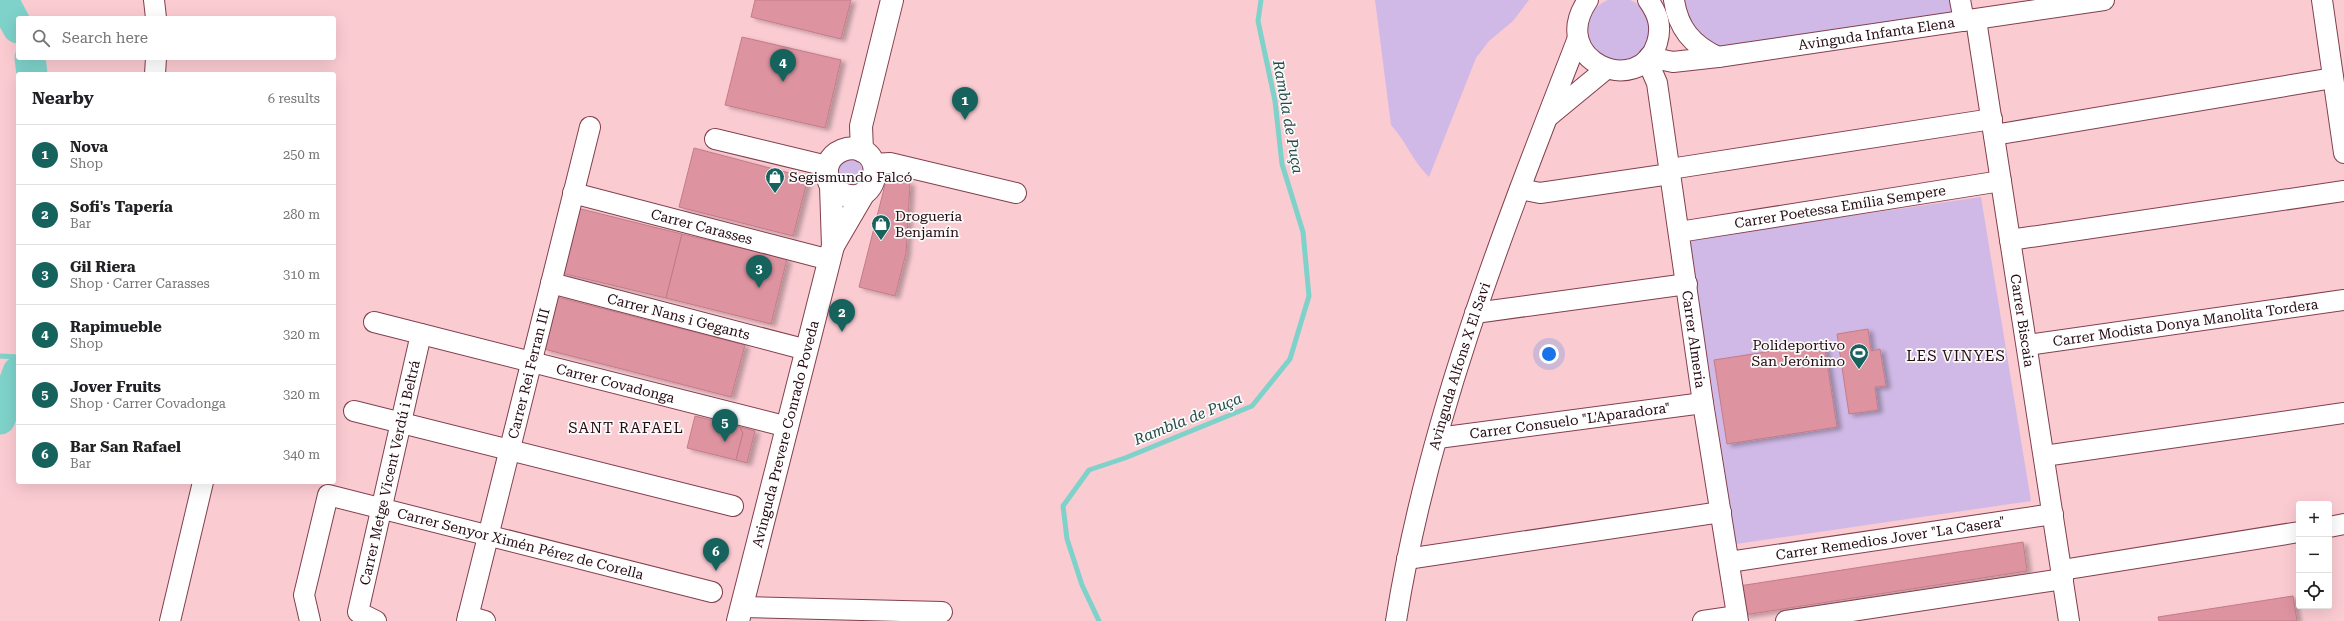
<!DOCTYPE html>
<html lang="en">
<head>
<meta charset="utf-8">
<style>
  body { margin:0; font-family:"Roboto Serif",serif; background:#f6f6f6; color:#202124 }
  .controls { position:absolute; right:12px; bottom:12px; display:grid; overflow:hidden; border-radius:4px; box-shadow:0 4px 16px #0002 }
  .controls button { width:36px; height:36px; display:grid; place-items:center; padding:0; border:0; border-bottom:1px solid #e0e0e0; background:#fff; color:#202124; font:20px sans-serif }
  .you { position:absolute; left:1549px; top:354px; width:14px; height:14px; margin:-10px; border:3px solid #fff; border-radius:50%; background:#1a73e8; box-shadow:0 0 0 6px #1a73e833 }
  .badge { display:grid; place-items:center; width:26px; height:26px; border-radius:50%; background:#16635e; color:#fff; font-size:13px; font-weight:700 }
  .pin { position:absolute; translate:-50% -33px; filter:drop-shadow(0 1px 2px #0008) }
  .pin::after { content:''; position:absolute; top:21px; width:14px; height:12px; background:inherit; clip-path:polygon(0 0,100% 0,50% 100%) }
  .list { margin:0; padding:0; list-style:none }
  h2 { display:flex; justify-content:space-between; align-items:center; height:52px; margin:0; padding:0 16px; font-size:17px }
  h2 small { font-size:13px; font-weight:400; color:#757577 }
  .list li { display:grid; grid-template-columns:26px 1fr auto; gap:12px; align-items:center; box-sizing:border-box; height:60px; padding:0 16px; border-top:1px solid #e0e0e0 }
  .list b { display:block; font-size:15px; white-space:nowrap }
  .list p { margin:0; font-size:13px; white-space:nowrap; color:#757577 }
  .list em { font-size:13px; font-style:normal; color:#757577 }
  .icon { flex:none; width:22px; height:22px; fill:none; stroke:currentColor; stroke-width:2; stroke-linecap:round; stroke-linejoin:round }
  .map { position:relative; flex:none; width:2344px; height:621px; overflow:hidden }
  .search { position:absolute; background:#fff; box-shadow:0 4px 16px #0002; left:16px; top:16px; width:320px; height:44px; display:flex; align-items:center; gap:10px; box-sizing:border-box; padding:0 14px; border-radius:4px; color:#757577; font-size:15px }
  .panel { position:absolute; background:#fff; box-shadow:0 4px 16px #0002; left:16px; top:72px; width:320px; height:412px; border-radius:4px }
  .map>svg:first-child { display:block }
  .green { fill:#d0b9e6 }
  .lines { fill:none; stroke-linecap:round; stroke-linejoin:round }
  .stream { stroke:#7ed2ca; stroke-width:5 }
  .river { stroke:#7ed2ca; stroke-width:31 }
  .building { fill:#dd93a0; stroke:#c47c88; filter:url(#shadow) }
  .minor-casing { stroke:#81404d; stroke-width:22 }
  .tertiary-casing { stroke:#81404d; stroke-width:24 }
  .minor { stroke:#fff; stroke-width:20 }
  .tertiary { stroke:#fff; stroke-width:22 }
  .labels { text-anchor:middle; dominant-baseline:central; stroke-width:3.5; stroke-linejoin:round; paint-order:stroke }
  .street-label { font-size:14px; fill:#250b11; stroke:#fafafa }
  .poi-label { font-size:14px; fill:#250b11; stroke:#fafafa; text-anchor:start }
  .water-label { font-size:15px; font-style:italic; fill:#234b48; stroke:#fafafa }
  .neighbourhood-label { font-size:15px; letter-spacing:1px; fill:#250b11; stroke:#fafafa }
</style>
</head>
<body>
<div class="map">
<svg width="2344" height="621" viewBox="0 0 2344 621">
  <defs>
    <filter id="shadow"><feDropShadow dx="4.5" dy="2.5" stdDeviation="2" flood-color="#0004"/></filter>
  </defs>
  <rect width="100%" height="100%" fill="#fbcbd2"/>
  <g class="green">
    <circle cx="1619" cy="29" r="31"/>
    <path d="M1375 0H1529L1513 21 1489 41 1476 58 1429 177C1413 162 1406 141 1391 125Z"/>
    <path d="M1683 0H1953L1955 10 1951 14 1719 47 1709 42 1689 23Z"/>
    <path d="M850 159 856 160 864 168V180L856 188 840 184 836 168 839 163Z"/>
    <path d="M1981 197 2031 501 1736 544 1689 239Z"/>
  </g>
  <g class="lines">
    <g class="stream">
      <path d="M0 356 18 357"/>
      <path d="M1099 621 1082 585 1067 539 1063 506 1089 470 1125 458 1252 406 1290 359 1309 296 1303 232 1282 164 1275 101 1258 21 1261 0"/>
    </g>
    <g class="river">
      <path d="M3 0 18 28"/>
      <path d="M30 58 32 74"/>
      <path d="M0 419 18 372"/>
    </g>
  </g>
  <g class="building">
    <path d="M755 0H851L841 39 751 17Z"/>
    <path d="M742 37 841 60 825 128 725 105Z"/>
    <path d="M694 148 808 178 793 236 679 207Z"/>
    <path d="M887 177 910 183 906 253 895 296 859 287Z"/>
    <path d="M577 208 682 234 666 298 561 273Z"/>
    <path d="M682 234 787 259 771 324 666 298Z"/>
    <path d="M557 297 745 345 731 397 544 349Z"/>
    <path d="M1868 329 1871 351 1880 349 1886 386 1875 387 1878 410 1849 414 1837 334Z"/>
    <path d="M1824 343 1837 427 1727 444 1714 360Z"/>
    <path d="M695 416 740 427 743 433 736 460 687 448Z"/>
    <path d="M740 427 755 431 747 463 736 460 743 433Z"/>
    <path d="M2023 542 2027 571 1744 615 1739 586Z"/>
    <path d="M2293 596 2297 621H2159L2158 617Z"/>
  </g>
  <g class="lines">
    <defs>
      <g id="minor">
        <path d="M154 0 156 18"/>
        <path d="M1588 0C1546 61 1640 99 1657 43 1662 26 1658 14 1648 0"/>
        <path d="M1674 0C1678 28 1692 45 1718 57"/>
        <path d="M1960 0 1964 21"/>
        <path d="M2322 0 2344 153"/>
        <path id="s1" d="M1976 20 2069 621"/>
        <path id="s2" d="M1649 57 1673 62 1718 57 2104 0"/>
        <path id="s3" d="M1647 60 1657 83 1703 403 1738 621"/>
        <path d="M155 74 156 58"/>
        <path d="M1549 116 1606 69"/>
        <path d="M1994 135 2333 78"/>
        <path d="M715 139 827 166"/>
        <path d="M874 164 890 163 1016 193"/>
        <path d="M1670 169 1992 119"/>
        <path d="M1520 189 1540 193 1670 174"/>
        <path id="s4" d="M573 193 830 260"/>
        <path id="s5" d="M1679 232 2001 181"/>
        <path d="M2010 240 2344 191"/>
        <path id="s6" d="M551 283 807 350"/>
        <path d="M1475 313 1687 284"/>
        <path id="s7" d="M374 322 788 427"/>
        <path id="s8" d="M2027 345 2344 300"/>
        <path d="M354 411 733 506"/>
        <path id="s9" d="M1438 438 1703 403"/>
        <path d="M2044 456 2344 413"/>
        <path d="M2329 527 2344 524"/>
        <path d="M1407 559 1721 512"/>
        <path id="s10" d="M1729 562 2053 514"/>
        <path d="M2062 570 2299 532"/>
        <path d="M742 607 942 612"/>
        <path d="M468 616 485 621"/>
        <path d="M170 621 203 482"/>
        <path id="s11" d="M310 621 304 595 328 495 712 592"/>
        <path id="s12" d="M376 621 358 612 421 334"/>
        <path id="s13" d="M467 621 590 127"/>
        <path id="s14" d="M1396 621C1428 419 1504 228 1578 38"/>
        <path d="M1703 621 1737 616"/>
        <path d="M1786 621 2063 579"/>
      </g>
      <g id="tertiary">
        <path d="M862 151 861 126 892 0"/>
        <path d="M833 246 864 193"/>
        <path id="s15" d="M738 621 833 246 831 186C812 151 865 133 874 165 875 171 875 178 872 184 863 202 843 198 831 186"/>
      </g>
    </defs>
    <use href="#minor" class="minor-casing"/>
    <use href="#tertiary" class="tertiary-casing"/>
    <use href="#minor" class="minor"/>
    <use href="#tertiary" class="tertiary"/>
  </g>
  <defs>
    <symbol id="shop-pin" viewBox="-11 -11 22 30"><path d="M0 17L-7.5 6A9.5 9.5 0 1 1 7.5 6Z" fill="#16635e" stroke="#fafafa"/><path d="M-5-2.5h2.3a2.7 3.5 0 0 1 5.4 0H5L5.5 6h-11ZM-1.5-2.5h3a1.5 2.3 0 0 0-3 0Z" fill="#fff"/></symbol>
    <symbol id="stadium-pin" viewBox="-11 -11 22 30"><path d="M0 17L-7.5 6A9.5 9.5 0 1 1 7.5 6Z" fill="#16635e" stroke="#fafafa"/><path d="M0-5a6.5 5 0 1 0 0 10a6.5 5 0 1 0 0-10ZM-3.5-1.8h7v3.6h-7Z" fill="#fff"/></symbol>
  </defs>
  <g fill-rule="evenodd">
    <use href="#shop-pin" x="764" y="166" width="22" height="30"/>
    <use href="#shop-pin" x="870" y="213" width="22" height="30"/>
    <use href="#stadium-pin" x="1848" y="342" width="22" height="30"/>
  </g>
  <g class="labels">
    <g class="street-label">
      <text stroke="none"><textPath href="#s2" startOffset="230">Avinguda Infanta Elena</textPath></text>
      <text stroke="none"><textPath href="#s5" startOffset="163">Carrer Poetessa Emília Sempere</textPath></text>
      <text stroke="none"><textPath href="#s4" startOffset="133">Carrer Carasses</textPath></text>
      <text stroke="none"><textPath href="#s6" startOffset="132">Carrer Nans i Gegants</textPath></text>
      <text stroke="none"><textPath href="#s1" startOffset="304">Carrer Biscaia</textPath></text>
      <text stroke="none"><textPath href="#s8" startOffset="160">Carrer Modista Donya Manolita Tordera</textPath></text>
      <text stroke="none"><textPath href="#s3" startOffset="284">Carrer Almeria</textPath></text>
      <text stroke="none"><textPath href="#s14" startOffset="263">Avinguda Alfons X El Savi</textPath></text>
      <text stroke="none"><textPath href="#s13" startOffset="255">Carrer Rei Ferran III</textPath></text>
      <text stroke="none"><textPath href="#s7" startOffset="249">Carrer Covadonga</textPath></text>
      <text stroke="none"><textPath href="#s9" startOffset="133">Carrer Consuelo "L'Aparadora"</textPath></text>
      <text stroke="none"><textPath href="#s15" startOffset="193">Avinguda Prevere Conrado Poveda</textPath></text>
      <text stroke="none"><textPath href="#s12" startOffset="163">Carrer Metge Vicent Verdú i Beltrá</textPath></text>
      <text stroke="none"><textPath href="#s10" startOffset="163">Carrer Remedios Jover "La Casera"</textPath></text>
      <text stroke="none"><textPath href="#s11" startOffset="328">Carrer Senyor Ximén Pérez de Corella</textPath></text>
    </g>
    <g class="poi-label">
      <text x="789" y="177">Segismundo Falcó</text>
      <text x="895" y="216">Droguería<tspan x="895" dy="16">Benjamín</tspan></text>
      <text x="1845" y="345" text-anchor="end">Polideportivo<tspan x="1845" dy="16">San Jerónimo</tspan></text>
    </g>
    <g class="water-label">
      <text transform="translate(1288 117) rotate(80)">Rambla de Puça</text>
      <text transform="translate(1188 419) rotate(-22)">Rambla de Puça</text>
    </g>
    <g class="neighbourhood-label">
      <text x="1956" y="356">LES VINYES</text>
      <text x="626" y="428">SANT RAFAEL</text>
    </g>
  </g>
</svg>
<div class="controls">
<button>+</button>
<button>−</button>
<button><svg class="icon" aria-label="locate" viewBox="0 0 24 24"><circle cx="12" cy="12" r="6"/><path d="M12 2v4M12 18v4M2 12h4M18 12h4"/></svg></button>
</div>
<div class="you"></div>
<div class="pin badge" style="left:965px;top:120px">1</div>
<div class="pin badge" style="left:842px;top:332px">2</div>
<div class="pin badge" style="left:759px;top:288px">3</div>
<div class="pin badge" style="left:783px;top:82px">4</div>
<div class="pin badge" style="left:725px;top:442px">5</div>
<div class="pin badge" style="left:716px;top:571px">6</div>
<div class="search"><svg class="icon" aria-label="search" viewBox="0 0 24 24"><circle cx="10" cy="10" r="6"/><path d="M15 15l6 6"/></svg>Search here</div>
<section class="panel">
<h2>Nearby<small>6 results</small></h2>
<ul class="list">
<li><span class="badge">1</span><div><b>Nova</b><p>Shop</p></div><em>250 m</em></li>
<li><span class="badge">2</span><div><b>Sofi's Tapería</b><p>Bar</p></div><em>280 m</em></li>
<li><span class="badge">3</span><div><b>Gil Riera</b><p>Shop · Carrer Carasses</p></div><em>310 m</em></li>
<li><span class="badge">4</span><div><b>Rapimueble</b><p>Shop</p></div><em>320 m</em></li>
<li><span class="badge">5</span><div><b>Jover Fruits</b><p>Shop · Carrer Covadonga</p></div><em>320 m</em></li>
<li><span class="badge">6</span><div><b>Bar San Rafael</b><p>Bar</p></div><em>340 m</em></li>
</ul>
</section>
</div>
</body>
</html>
